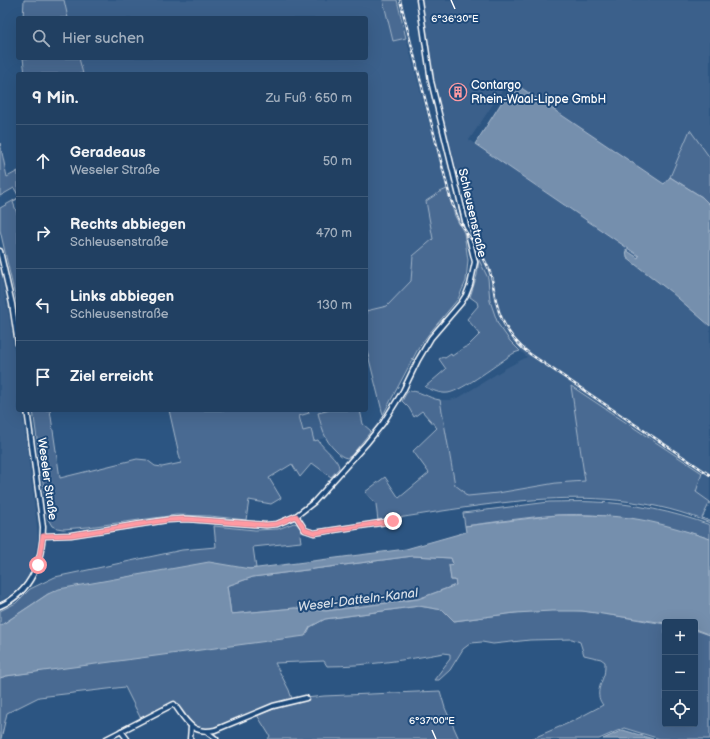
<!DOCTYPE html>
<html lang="de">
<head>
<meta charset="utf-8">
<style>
  body { margin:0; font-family:"Balsamiq Sans",sans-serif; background:#294768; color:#f1f3f6 }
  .controls { position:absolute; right:12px; bottom:12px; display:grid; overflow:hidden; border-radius:4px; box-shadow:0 4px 16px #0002 }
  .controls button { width:36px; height:36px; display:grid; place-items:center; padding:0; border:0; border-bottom:1px solid #3e5977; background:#214062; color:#f1f3f6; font:20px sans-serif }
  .stop { position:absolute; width:12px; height:12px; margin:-9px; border:3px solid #ff9aa2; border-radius:50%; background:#fff }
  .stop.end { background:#ff9aa2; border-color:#fff; box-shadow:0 1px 4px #0008 }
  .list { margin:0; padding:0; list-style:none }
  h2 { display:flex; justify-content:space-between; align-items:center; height:52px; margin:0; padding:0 16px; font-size:17px }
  h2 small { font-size:13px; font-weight:400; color:#a2afbe }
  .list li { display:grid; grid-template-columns:26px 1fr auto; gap:12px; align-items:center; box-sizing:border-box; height:72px; padding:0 16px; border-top:1px solid #3e5977 }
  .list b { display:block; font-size:15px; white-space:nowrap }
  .list p { margin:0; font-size:13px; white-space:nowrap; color:#a2afbe }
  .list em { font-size:13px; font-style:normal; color:#a2afbe }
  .icon { flex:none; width:22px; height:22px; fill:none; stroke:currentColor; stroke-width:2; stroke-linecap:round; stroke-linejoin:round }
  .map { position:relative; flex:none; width:710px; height:739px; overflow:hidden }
  .search { position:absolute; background:#214062; box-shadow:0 4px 16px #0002; left:16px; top:16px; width:352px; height:44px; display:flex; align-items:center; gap:10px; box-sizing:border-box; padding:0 14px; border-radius:4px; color:#a2afbe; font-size:15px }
  .panel { position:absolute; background:#214062; box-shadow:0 4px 16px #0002; left:16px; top:72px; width:352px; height:340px; border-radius:4px }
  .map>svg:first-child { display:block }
  .built { fill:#3b618b }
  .green { fill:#486b92; stroke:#a4b5c8 }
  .water { fill:#748fad; stroke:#acbcce; fill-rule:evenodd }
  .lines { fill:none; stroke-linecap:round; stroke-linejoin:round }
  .minor-casing { stroke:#fff; stroke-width:7 }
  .minor { stroke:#1f4a7a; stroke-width:4 }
  .rail-casing { stroke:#fff; stroke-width:2.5 }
  .rail { stroke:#1f4a7a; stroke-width:1; stroke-dasharray:3; stroke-linecap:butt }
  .route { stroke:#ff9aa2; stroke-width:5 }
  .ticks { fill:none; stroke:#fff; stroke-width:1.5 }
  .labels { text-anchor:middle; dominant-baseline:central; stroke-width:4; stroke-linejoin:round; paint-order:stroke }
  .poi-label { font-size:12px; fill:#fff; stroke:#1f4a7a; text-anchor:start }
  .street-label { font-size:12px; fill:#fff; stroke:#1f4a7a }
  .water-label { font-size:13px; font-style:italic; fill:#d5dde6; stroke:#1f4a7a }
  .ticks-label { font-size:10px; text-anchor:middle; fill:#fff; stroke:#1f4a7a; stroke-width:4; stroke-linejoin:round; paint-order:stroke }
</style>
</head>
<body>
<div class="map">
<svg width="710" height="739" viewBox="0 0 710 739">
  <rect width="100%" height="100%" fill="#2c5582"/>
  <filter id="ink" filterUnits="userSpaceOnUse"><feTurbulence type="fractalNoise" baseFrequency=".025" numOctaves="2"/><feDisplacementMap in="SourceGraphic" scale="8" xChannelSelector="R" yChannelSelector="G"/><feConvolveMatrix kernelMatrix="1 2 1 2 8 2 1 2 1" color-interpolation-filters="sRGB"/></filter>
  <g filter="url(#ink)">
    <g class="built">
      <path d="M64 0H383L393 41 406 38 447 189 440 192 426 201 434 239 413 256 411 281 387 306 366 311V74H83L79 58H366V18H68Z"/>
      <path d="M421 0H710V158L690 130 670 177 664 184 509 80 469 140 639 256 638 258 626 250 710 326V502L696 492 702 473 571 386 585 481 556 483 498 493 468 496 465 495 463 491 455 485 440 400H450L460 397 506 368 527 357 510 341 498 324 490 301 488 278 479 260 467 205 432 80Z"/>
      <path d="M0 271 9 316 17 369 18 410H22L36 518 38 539 33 565 26 579 16 591 0 601Z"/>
      <path d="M308 410H330L318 413 325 438 314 441 304 431 299 415 308 413Z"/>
    </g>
    <g class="green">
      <path d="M24 0H64L68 18H23Z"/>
      <path d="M383 0H397L406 38 393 41Z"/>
      <path d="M23 58H79L83 74H25Z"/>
      <path d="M690 130 710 158V205L702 197 670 177Z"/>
      <path d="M0 143 7 177 18 171V195L14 188 0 196Z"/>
      <path d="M447 189 455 216 464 233 468 260 466 281 458 299 428 335 418 349 383 415 366 347V311L387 306 411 281 413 256 433 239 426 201 440 192Z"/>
      <path d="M18 198 13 202 18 216V309L0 230V208Z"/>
      <path d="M479 260 488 278 490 301 498 324 510 341 520 351 514 353C500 362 462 391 448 393 440 394 432 390 425 387L446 369 439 359 443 357 445 358 451 354 452 356 465 347H467L480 334 467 319 478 306 477 302 470 297 477 275Z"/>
      <path d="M571 386 702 473 696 492 710 502 702 518 710 521V523C604 478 487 505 378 521L376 504 365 492 385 477 399 498 429 473 413 451 437 428 422 411 414 417 409 408 402 401 407 392C417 388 429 399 440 400L455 485 463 491 465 495 468 496 498 493 556 483 585 481Z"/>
      <path d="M33 410H50L60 478 137 459 147 460 155 466 162 467 181 463 169 410H308L309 413 299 416 303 431 311 429 314 441 318 440C323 449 339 459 339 468L331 477 312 463 300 477 292 464 269 478 281 498 271 504 249 500 246 520 210 516 176 515 88 527 63 529 57 528 52 526 48 519Z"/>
      <path d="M330 410H360L363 424 371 431 351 456 347 458C342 457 340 455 336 451 324 440 322 428 318 413Z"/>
      <path d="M549 502C564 502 580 501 595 502 633 503 674 512 710 525V539C661 523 609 512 557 515 526 517 496 522 465 526L463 513Z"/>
      <path d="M294 523 297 524 302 530 300 535 301 542 253 547 256 568 48 594 0 626V611L16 603 30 589 55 577 182 550 216 547 214 526 255 530 278 529Z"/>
      <path d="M413 556 451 558 453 564 449 565 451 580H455L456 585 418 599 326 611 295 608 231 614 227 586 253 577Z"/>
      <path d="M419 606 443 610 454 621C496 616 540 607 583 611 610 614 638 620 665 624V724H695V630L710 635V739H660L624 728 599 739H531L571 722 603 705C595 695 600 686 604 675 605 671 605 666 605 662L601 659 584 655 580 642 572 639 530 640 493 644 482 642 471 643 463 649 450 670 439 680H434L450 659V654L444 653C405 660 366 666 327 666L324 661 275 663 289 690 292 699 208 730 195 727 186 719 174 702 141 719 125 687 39 697 7 713 1 739H0V678L6 676 308 632 310 627 325 619 333 618Z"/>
      <path d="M440 691 445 708 459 739H268L270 736 257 715 306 698 324 696Z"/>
    </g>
    <g class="water">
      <path d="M514 83 664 184 670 177 702 197 710 205V326L671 292 627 258 626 250 638 258 639 256 475 144Z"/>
      <path d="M557 515C581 515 606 515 630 518 657 522 684 530 710 539V635L695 629V622L665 623 582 611H552L515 613 454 621 443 610 419 606 325 619 310 627 305 636 6 676 0 678V626L48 594 59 589 209 562 250 569 406 549 466 532 465 526ZM413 556 451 558 453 564 449 565 451 580H455L456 585 418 599 326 611 295 608 231 614 227 586 253 577Z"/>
      <path d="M623 730 653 739H603Z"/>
    </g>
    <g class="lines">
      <defs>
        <g id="minor">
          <path d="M0 251 12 304 18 344"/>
          <path d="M296 516 305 530 314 533 393 521"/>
          <path d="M43 536 71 535 167 520 187 519 266 525 277 524 296 516 314 502 366 444 383 423 403 391 418 360 431 338 461 303 466 295 470 285 475 262 431 81 419 0"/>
          <path d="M0 606C32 592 43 560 43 527L27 410"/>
          <path d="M121 731 127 739"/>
          <path d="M207 732 216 739"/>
          <path d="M106 739 174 704C186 720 191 735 215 730L273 706 306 698"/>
          <path d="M190 739 191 727"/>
        </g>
      </defs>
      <use href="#minor" class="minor-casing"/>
      <use href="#minor" class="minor"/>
      <defs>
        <path id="rail" d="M400 0 450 197C453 205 456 213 459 220 467 236 480 249 487 265 493 276 493 288 496 301 501 323 512 341 530 354L710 475"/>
      </defs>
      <use href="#rail" class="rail-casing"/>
      <use href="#rail" class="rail"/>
    </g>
  </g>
  <g class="lines" filter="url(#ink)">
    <path class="route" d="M38 565 43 536 71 535 167 520 187 519 266 525 277 524 296 516 305 530 314 533 393 521"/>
  </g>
  <path class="ticks" d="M451 0 455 9M432 730 436 739"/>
  <defs>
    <symbol id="building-ring" viewBox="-11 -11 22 22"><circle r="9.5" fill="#1f4a7a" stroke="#ff9aa2" stroke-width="1.5"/><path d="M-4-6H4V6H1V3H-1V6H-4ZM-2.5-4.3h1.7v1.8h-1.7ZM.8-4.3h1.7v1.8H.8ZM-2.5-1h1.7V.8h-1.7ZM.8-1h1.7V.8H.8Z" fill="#ff9aa2"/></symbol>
  </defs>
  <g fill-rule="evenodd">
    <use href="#building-ring" x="448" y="82" width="20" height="20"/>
  </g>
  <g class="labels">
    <g class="poi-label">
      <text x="471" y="85">Contargo<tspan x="471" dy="14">Rhein-Waal-Lippe GmbH</tspan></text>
    </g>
    <g class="street-label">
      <text transform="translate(472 213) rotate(77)">Schleusenstraße</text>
      <text transform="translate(47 479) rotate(82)">Weseler Straße</text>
    </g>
    <g class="water-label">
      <text transform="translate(358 600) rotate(-7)">Wesel-Datteln-Kanal</text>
    </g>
  </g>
  <g class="ticks-label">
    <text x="455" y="22">6°36'30"E</text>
    <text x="432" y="724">6°37'00"E</text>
  </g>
</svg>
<div class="controls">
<button>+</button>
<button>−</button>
<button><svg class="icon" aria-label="locate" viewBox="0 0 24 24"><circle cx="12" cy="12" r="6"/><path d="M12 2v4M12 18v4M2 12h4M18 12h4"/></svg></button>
</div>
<div class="stop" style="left:38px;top:565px"></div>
<div class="stop end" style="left:393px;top:521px"></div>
<div class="search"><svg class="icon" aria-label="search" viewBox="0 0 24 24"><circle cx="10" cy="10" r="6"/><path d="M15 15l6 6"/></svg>Hier suchen</div>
<section class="panel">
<h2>9 Min.<small>Zu Fuß · 650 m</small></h2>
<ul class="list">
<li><svg class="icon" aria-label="ahead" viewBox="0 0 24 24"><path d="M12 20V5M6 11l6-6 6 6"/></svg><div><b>Geradeaus</b><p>Weseler Straße</p></div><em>50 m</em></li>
<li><svg class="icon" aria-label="right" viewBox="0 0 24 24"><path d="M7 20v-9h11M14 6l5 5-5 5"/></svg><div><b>Rechts abbiegen</b><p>Schleusenstraße</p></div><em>470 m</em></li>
<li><svg class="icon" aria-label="left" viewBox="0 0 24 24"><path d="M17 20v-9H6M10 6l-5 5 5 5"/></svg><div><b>Links abbiegen</b><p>Schleusenstraße</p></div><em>130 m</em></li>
<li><svg class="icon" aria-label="arrive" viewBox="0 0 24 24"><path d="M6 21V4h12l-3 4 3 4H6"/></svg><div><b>Ziel erreicht</b></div></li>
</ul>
</section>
</div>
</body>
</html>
